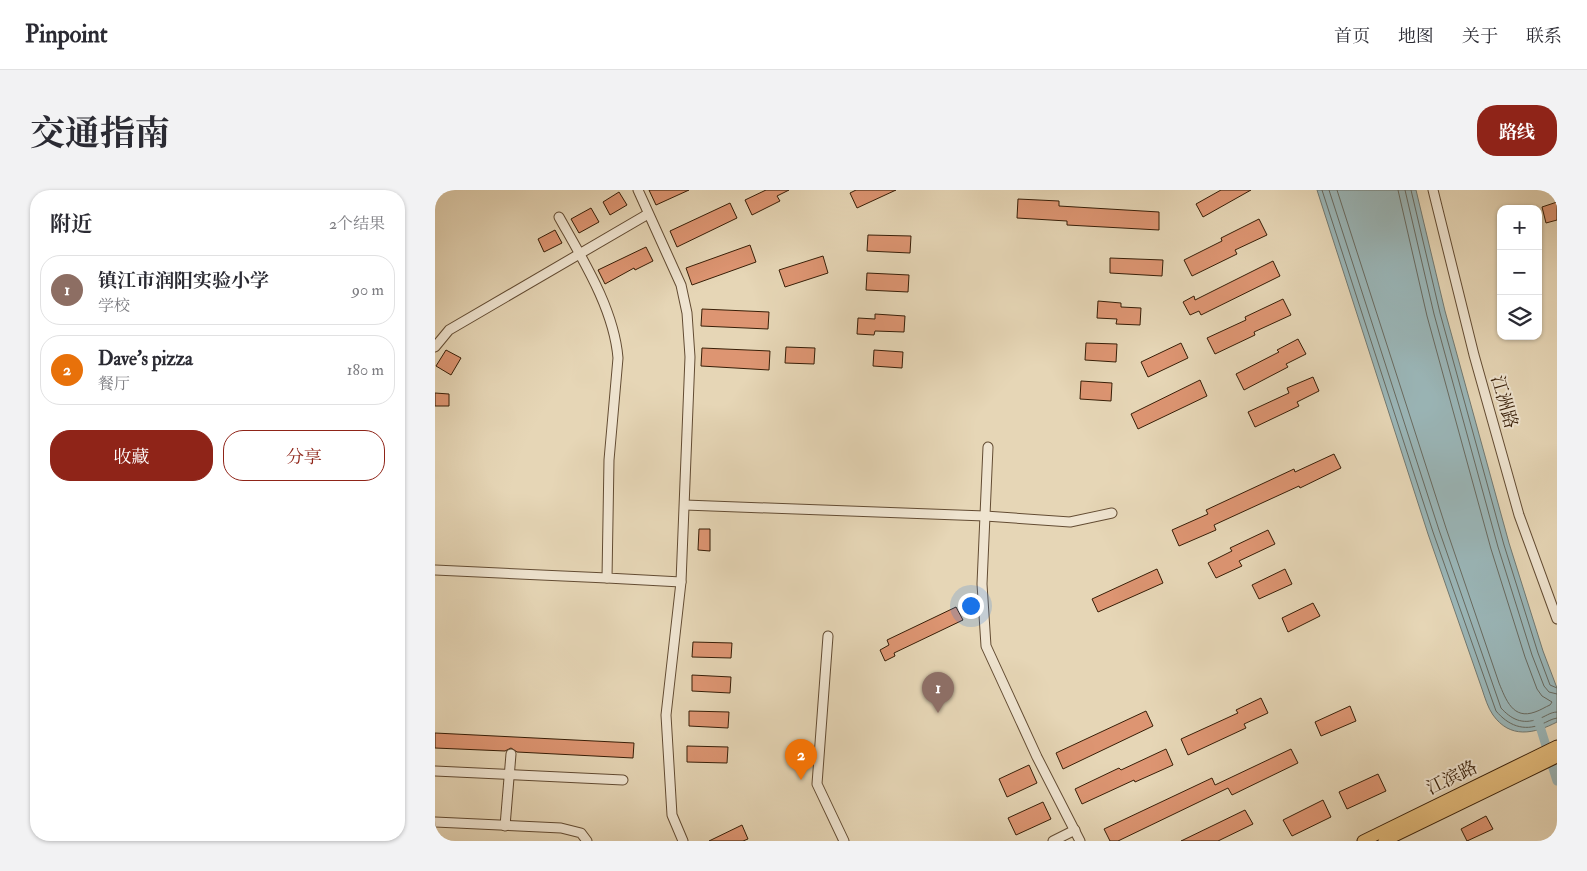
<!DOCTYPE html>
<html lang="zh">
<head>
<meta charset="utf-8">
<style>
  body { margin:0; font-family:"IM FELL Double Pica","Noto Serif SC",serif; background:#f2f2f3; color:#2b2b33 }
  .controls { position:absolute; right:15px; top:15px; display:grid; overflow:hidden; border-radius:10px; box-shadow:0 1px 4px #0004 }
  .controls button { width:45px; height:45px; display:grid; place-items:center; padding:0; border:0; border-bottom:1px solid #e1e1e2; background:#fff; color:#2b2b33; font:25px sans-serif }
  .you { position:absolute; left:535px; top:415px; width:18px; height:18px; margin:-12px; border:4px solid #fff; border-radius:50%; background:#1a73e8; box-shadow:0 0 0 8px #1a73e833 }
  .badge { display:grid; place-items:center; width:32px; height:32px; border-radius:50%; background:#8f2418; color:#fff; font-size:16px; font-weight:700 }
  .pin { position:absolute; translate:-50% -41px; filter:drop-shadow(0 1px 2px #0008) }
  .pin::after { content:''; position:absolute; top:26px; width:18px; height:15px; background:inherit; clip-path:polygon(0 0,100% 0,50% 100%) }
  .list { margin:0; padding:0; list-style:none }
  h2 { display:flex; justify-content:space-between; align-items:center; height:65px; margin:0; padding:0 20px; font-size:21px }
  h2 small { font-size:16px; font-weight:400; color:#7c7c81 }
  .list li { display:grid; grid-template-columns:32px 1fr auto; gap:15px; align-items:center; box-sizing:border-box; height:70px; margin:0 10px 10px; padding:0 10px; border:1px solid #e1e1e2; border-radius:20px }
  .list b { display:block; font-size:19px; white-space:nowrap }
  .list p { margin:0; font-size:16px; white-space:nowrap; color:#7c7c81 }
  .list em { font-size:16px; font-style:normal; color:#7c7c81 }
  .actions { display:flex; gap:10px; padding:15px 20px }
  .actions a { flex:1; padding:11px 0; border:1px solid #8f2418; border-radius:20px; text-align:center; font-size:18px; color:#8f2418 }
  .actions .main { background:#8f2418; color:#fff }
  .icon { flex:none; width:28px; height:28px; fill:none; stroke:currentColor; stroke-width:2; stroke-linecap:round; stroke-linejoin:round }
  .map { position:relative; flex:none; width:1122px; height:651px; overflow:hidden; border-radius:20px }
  header { display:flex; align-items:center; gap:30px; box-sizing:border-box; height:70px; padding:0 25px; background:#fff; border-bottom:1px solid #e1e1e2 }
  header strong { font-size:24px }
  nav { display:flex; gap:28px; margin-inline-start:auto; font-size:18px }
  .intro { display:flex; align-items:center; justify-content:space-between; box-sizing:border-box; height:120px; padding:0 30px }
  h1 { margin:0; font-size:35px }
  .button { padding:12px 22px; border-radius:20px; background:#8f2418; color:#fff; font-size:18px; font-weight:700 }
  main { display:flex; gap:30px; padding:0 30px }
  aside { flex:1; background:#fff; border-radius:20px; box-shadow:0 1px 4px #0004 }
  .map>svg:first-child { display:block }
  .water { fill:#9ab6b8; stroke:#727971 }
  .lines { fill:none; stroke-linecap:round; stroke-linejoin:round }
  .shore { stroke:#686a60; stroke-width:1 }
  .canal { stroke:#9ab6b8; stroke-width:9 }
  .building { fill:#dd9572; stroke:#371e07 }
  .minor-casing { stroke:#634c33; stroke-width:11 }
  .major-casing { stroke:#371e07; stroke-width:13 }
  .minor { stroke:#efe4d0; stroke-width:9 }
  .major { stroke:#e3bb7b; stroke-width:11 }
  .labels { text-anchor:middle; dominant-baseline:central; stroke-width:4; stroke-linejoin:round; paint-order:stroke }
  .street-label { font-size:18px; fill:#371e07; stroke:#efe4d0 }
</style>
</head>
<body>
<header>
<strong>Pinpoint</strong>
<nav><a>首页</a><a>地图</a><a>关于</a><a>联系</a></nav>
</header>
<div class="intro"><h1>交通指南</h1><a class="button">路线</a></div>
<main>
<aside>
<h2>附近<small>2个结果</small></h2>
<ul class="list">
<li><span class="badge" style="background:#8d6e63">1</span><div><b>镇江市润阳实验小学</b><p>学校</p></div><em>90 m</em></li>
<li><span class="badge" style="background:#e8710a">2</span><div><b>Dave's pizza</b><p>餐厅</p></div><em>180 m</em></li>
</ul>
<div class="actions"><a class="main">收藏</a><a>分享</a></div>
</aside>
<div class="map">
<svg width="1122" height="651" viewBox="0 0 1122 651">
  <rect width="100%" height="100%" fill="#e6d6b6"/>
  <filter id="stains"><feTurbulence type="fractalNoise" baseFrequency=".004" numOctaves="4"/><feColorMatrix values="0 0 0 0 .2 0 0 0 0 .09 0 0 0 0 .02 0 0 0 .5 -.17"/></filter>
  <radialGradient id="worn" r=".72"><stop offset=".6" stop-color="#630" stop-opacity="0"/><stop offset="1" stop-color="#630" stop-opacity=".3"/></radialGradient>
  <path class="water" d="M882 0H981L1010 121 1074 353 1108 461 1122 498V532C1099 544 1075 549 1058 525 1053 518 1050 508 1047 499L993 344Z"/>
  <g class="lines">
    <g class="shore">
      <path d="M887 0 998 342 1061 521C1073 535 1088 542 1107 534 1112 532 1116 529 1122 528"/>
      <path d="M894 0 1004 340 1066 518C1076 529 1087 535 1103 529 1110 527 1115 522 1122 522"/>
      <path d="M902 0 1011 338 1064 493C1071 510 1078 530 1100 522 1106 520 1110 517 1115 515L1117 512 1107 506 1102 499 1090 467 1056 359 992 126 963 0"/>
      <path d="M970 0 999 124 1063 357 1097 465 1109 496 1114 502 1122 504"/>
      <path d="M976 0 1005 123 1069 355 1103 463 1115 495 1122 498"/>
    </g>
    <path class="canal" d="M1103 530 1122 591"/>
  </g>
  <g class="building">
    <path d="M214 0H254L221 15Z"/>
    <path d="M331 0H354L342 6 345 11 317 25 310 10Z"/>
    <path d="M421 0H461L422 18 415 3Z"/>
    <path d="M786 0H816L768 27 761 14Z"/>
    <path d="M184 2 192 15 175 25 168 12Z"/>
    <path d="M583 9 624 11V16L724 22V40L632 35V31L582 28Z"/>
    <path d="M1122 12V30L1111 33 1107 17Z"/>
    <path d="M295 13 302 28 242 57 235 41Z"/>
    <path d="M156 18 164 32 144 43 136 29Z"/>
    <path d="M824 29 832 45 800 60 802 64 757 86 749 70 787 51 786 48Z"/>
    <path d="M120 40 127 53 109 62 103 49Z"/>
    <path d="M433 45 476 46 475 63 432 61Z"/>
    <path d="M315 55 321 72 257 95 251 78Z"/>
    <path d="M211 57 218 71 200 80 199 78 170 94 163 80Z"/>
    <path d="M388 66 393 83 350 97 344 80Z"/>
    <path d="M675 68 728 70 727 86 675 83Z"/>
    <path d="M838 71 845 86 766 125 764 121 755 125 748 112 759 106 760 110Z"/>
    <path d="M432 83 474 85 473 102 431 100Z"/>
    <path d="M848 109 856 125 819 142 820 145 780 164 772 148 811 130 810 127Z"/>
    <path d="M663 111 686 113V117L706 118 705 135 681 134 682 129 662 128Z"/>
    <path d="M267 119 334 122 333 139 266 136Z"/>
    <path d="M440 124 470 126 469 142 440 141 439 145 422 144 423 128 440 129Z"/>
    <path d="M863 149 871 164 851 174 853 177 809 200 801 184 844 162 842 160Z"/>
    <path d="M651 153 682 154 681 172 650 170Z"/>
    <path d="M746 153 753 168 713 187 706 172Z"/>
    <path d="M351 157 380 158 379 174 350 173Z"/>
    <path d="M267 158 335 161 334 180 266 176Z"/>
    <path d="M11 160 26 168 16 185 1 176Z"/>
    <path d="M439 160 468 162 467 178 438 176Z"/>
    <path d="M878 187 884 201 862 212 864 216 820 237 813 222 854 203 852 198Z"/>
    <path d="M765 190 772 206 703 239 696 224Z"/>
    <path d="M646 191 677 193 676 211 645 209Z"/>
    <path d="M0 203 14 204V216H0Z"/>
    <path d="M899 264 906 278 865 298 864 296 779 335 781 340 744 356 737 340 773 324 771 320 859 279 860 282Z"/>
    <path d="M264 339H275V361L263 360Z"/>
    <path d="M833 340 840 354 804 371 807 376 781 388 773 373 797 361 795 358Z"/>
    <path d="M722 379 728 393 663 422 657 409Z"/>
    <path d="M850 379 857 394 824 409 817 395Z"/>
    <path d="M878 413 885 426 853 442 847 428Z"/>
    <path d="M521 417 528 430 459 463 460 466 450 471 445 460 454 455 452 450Z"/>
    <path d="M258 452 297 453 296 468 257 467Z"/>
    <path d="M257 485 296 487 295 503 257 501Z"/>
    <path d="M826 508 833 523 809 534 811 538 753 565 746 549 803 523 801 520Z"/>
    <path d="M915 516 921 531 886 546 880 532Z"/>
    <path d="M254 521 294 522 293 538 254 536Z"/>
    <path d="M711 521 718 536 628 579 621 563Z"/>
    <path d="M0 543 199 553 198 568 82 562 76 558 70 561 0 558Z"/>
    <path d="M252 556 293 557 292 573 252 572Z"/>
    <path d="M731 559 738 575 700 592 699 590 647 614 640 599 684 578 686 580Z"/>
    <path d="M856 559 863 573 797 605 793 598 683 651H675L669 639 777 588 780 595Z"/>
    <path d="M594 575 602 593 572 607 564 589Z"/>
    <path d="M943 584 951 601 912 619 904 602Z"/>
    <path d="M888 610 896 627 857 646 848 630Z"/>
    <path d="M608 612 616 629 581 645 573 628Z"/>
    <path d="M810 620 818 634 783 651H746Z"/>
    <path d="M1051 626 1058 639 1032 651 1026 639Z"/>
    <path d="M307 635 313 649 308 651H274Z"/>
  </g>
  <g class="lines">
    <defs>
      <g id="minor">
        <path d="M203 0 246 95 252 123 255 167 246 392 231 525 237 625 248 651"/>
        <path d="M998 0 1039 165 1084 325 1122 429"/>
        <path d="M124 27C148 70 179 119 183 168L174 270 172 388 246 392"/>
        <path d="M0 157 14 140 213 24"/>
        <path d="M553 257 547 394 551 456 602 567 645 651"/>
        <path d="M250 315 550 326 635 332 677 323"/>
        <path d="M0 380 172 388"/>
        <path d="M393 446 382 594 409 651"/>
        <path d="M0 581 188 590"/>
        <path d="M0 632 126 638 146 643 152 651"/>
        <path d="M70 636 76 564"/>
        <path d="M618 651 640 640"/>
      </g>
      <g id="major">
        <path d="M928 651 1122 556"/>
        <path d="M949 651 1122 567"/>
      </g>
    </defs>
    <use href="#minor" class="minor-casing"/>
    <use href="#major" class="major-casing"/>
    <use href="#minor" class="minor"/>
    <use href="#major" class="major"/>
  </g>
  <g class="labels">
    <g class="street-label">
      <text transform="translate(1069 212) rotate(74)">江洲路</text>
      <text transform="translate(1017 588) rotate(-26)">江滨路</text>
    </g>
  </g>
  <rect width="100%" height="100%" filter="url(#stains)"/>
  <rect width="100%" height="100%" fill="url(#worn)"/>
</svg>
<div class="controls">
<button>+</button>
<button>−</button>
<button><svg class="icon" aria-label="layers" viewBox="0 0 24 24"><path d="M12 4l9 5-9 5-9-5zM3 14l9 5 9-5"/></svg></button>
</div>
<div class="you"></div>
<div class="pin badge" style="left:503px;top:523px;background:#8d6e63">1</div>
<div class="pin badge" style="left:366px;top:590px;background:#e8710a">2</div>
</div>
</main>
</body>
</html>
